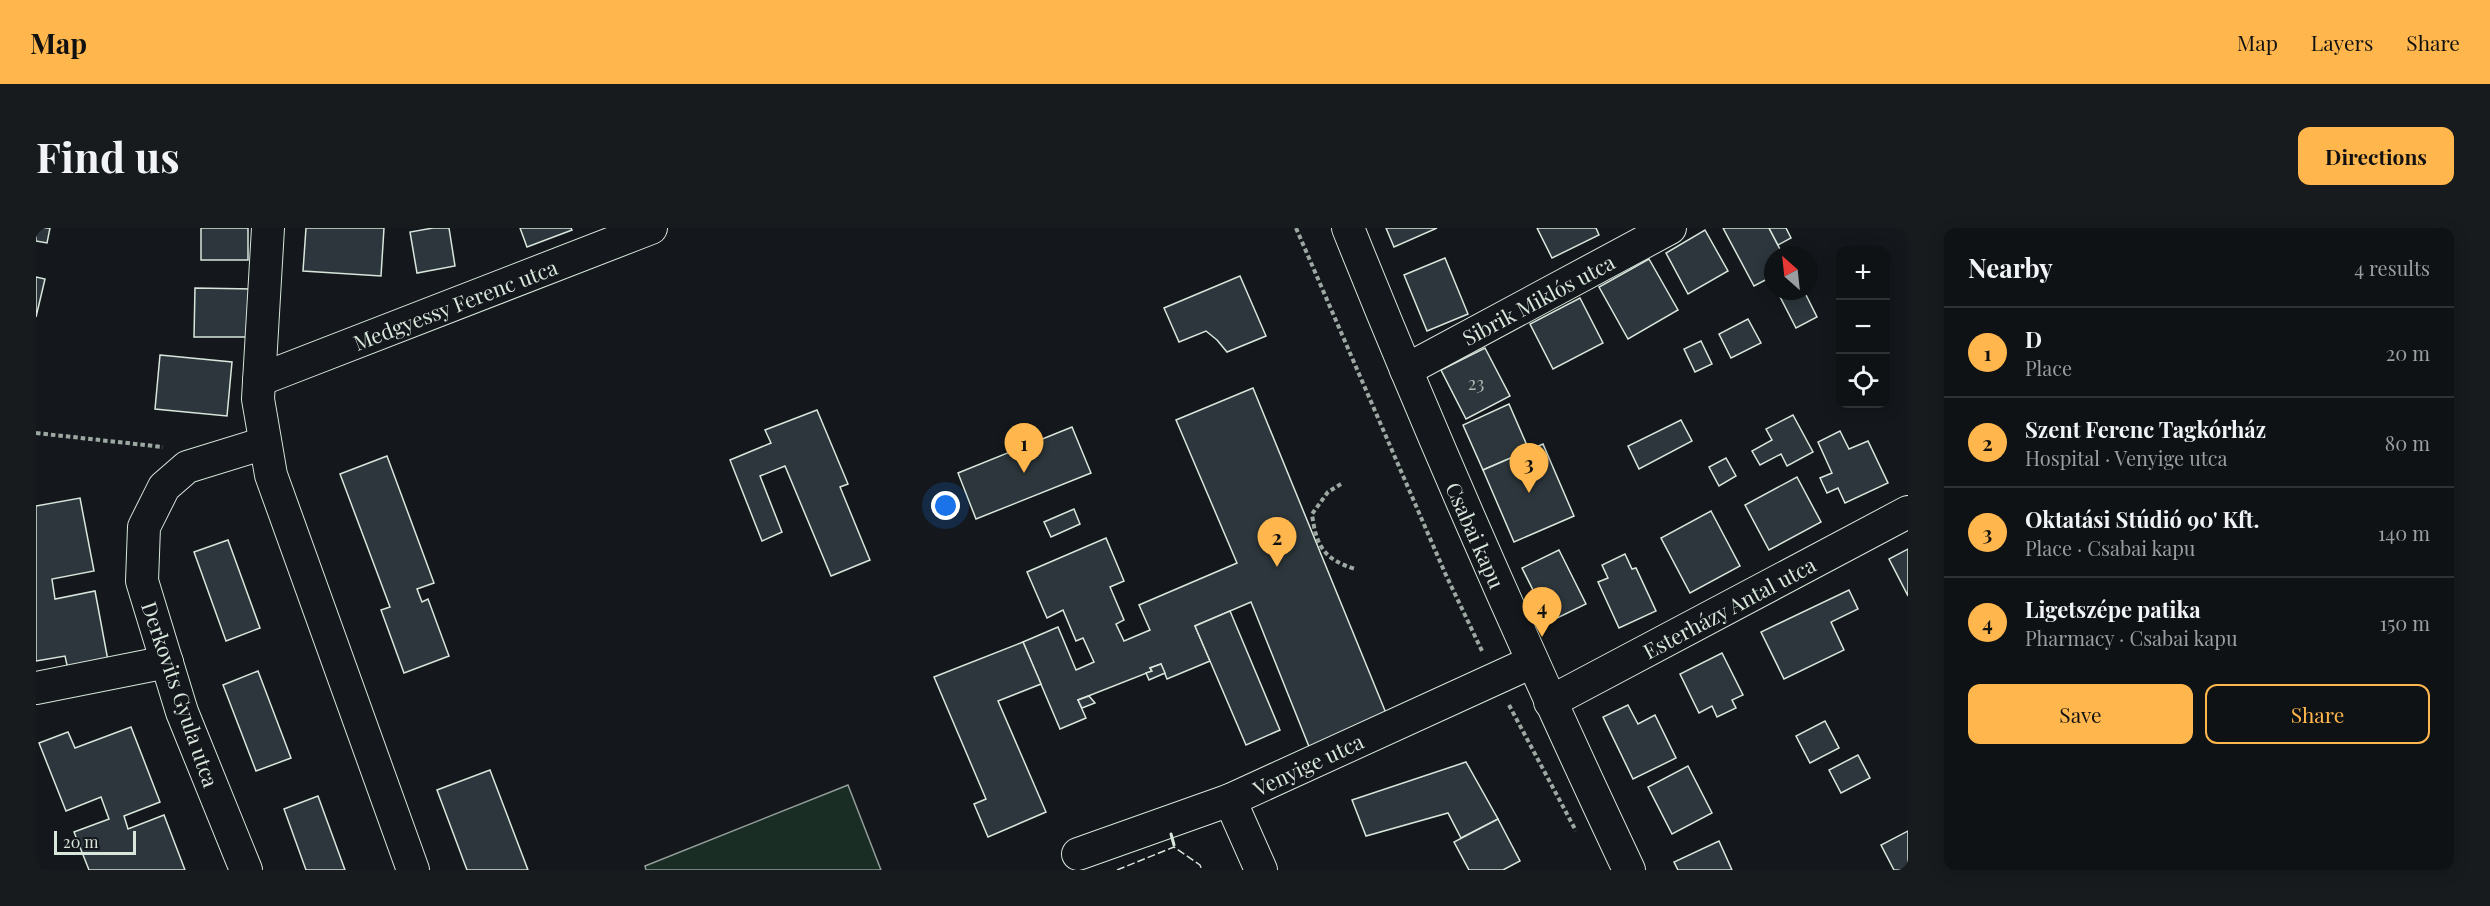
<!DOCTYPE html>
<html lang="en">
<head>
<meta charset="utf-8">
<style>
  body { margin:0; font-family:"Playfair Display",serif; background:#181b1e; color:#f1f3f6 }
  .controls { position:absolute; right:18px; top:18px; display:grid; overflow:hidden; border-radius:12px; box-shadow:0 3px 15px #0003 }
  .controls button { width:54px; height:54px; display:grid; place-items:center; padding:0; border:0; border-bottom:2px solid #2f3234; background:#0f1215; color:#f1f3f6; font:30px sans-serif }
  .compass { position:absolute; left:1728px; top:18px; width:54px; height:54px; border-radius:50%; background:#0f1215; box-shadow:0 3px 15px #0003; rotate:333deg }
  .scale { position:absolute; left:18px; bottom:15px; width:82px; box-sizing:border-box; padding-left:6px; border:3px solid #d8e6dc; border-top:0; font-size:16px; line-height:21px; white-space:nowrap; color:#d8e6dc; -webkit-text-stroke:4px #14181c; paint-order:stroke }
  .you { position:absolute; left:910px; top:278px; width:21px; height:21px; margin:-15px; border:4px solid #fff; border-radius:50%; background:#1a73e8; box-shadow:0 0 0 9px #1a73e833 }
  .badge { display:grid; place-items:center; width:39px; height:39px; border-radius:50%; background:#ffb74d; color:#111; font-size:20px; font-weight:700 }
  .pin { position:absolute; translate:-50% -50px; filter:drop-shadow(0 2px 3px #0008) }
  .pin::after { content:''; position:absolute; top:32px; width:21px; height:18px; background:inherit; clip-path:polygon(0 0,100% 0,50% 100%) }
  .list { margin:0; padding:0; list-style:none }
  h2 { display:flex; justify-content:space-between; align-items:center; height:78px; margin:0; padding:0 24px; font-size:26px }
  h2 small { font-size:20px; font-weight:400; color:#9b9ea0 }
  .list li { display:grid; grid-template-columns:39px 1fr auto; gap:18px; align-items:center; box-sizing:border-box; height:90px; padding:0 24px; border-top:2px solid #2f3234 }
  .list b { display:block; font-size:22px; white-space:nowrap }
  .list p { margin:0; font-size:20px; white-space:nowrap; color:#9b9ea0 }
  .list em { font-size:20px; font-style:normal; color:#9b9ea0 }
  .actions { display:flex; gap:12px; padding:18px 24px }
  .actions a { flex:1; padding:14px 0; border:2px solid #ffb74d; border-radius:12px; text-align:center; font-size:21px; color:#ffb74d }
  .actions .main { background:#ffb74d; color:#111 }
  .icon { flex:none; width:33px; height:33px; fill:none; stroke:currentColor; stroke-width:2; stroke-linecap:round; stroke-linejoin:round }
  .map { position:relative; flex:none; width:1872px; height:642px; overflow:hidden; border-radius:12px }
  header { display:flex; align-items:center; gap:36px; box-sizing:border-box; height:84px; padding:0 30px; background:#ffb74d; color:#111 }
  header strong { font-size:28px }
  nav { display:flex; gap:33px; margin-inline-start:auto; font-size:21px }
  .intro { display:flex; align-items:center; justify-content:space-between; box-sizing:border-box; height:144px; padding:0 36px }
  h1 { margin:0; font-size:42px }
  .button { padding:15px 27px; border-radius:12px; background:#ffb74d; color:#111; font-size:21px; font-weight:700 }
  main { display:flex; gap:36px; padding:0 36px }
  aside { flex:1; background:#0f1215; border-radius:12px; box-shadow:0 3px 15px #0003 }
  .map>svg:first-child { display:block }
  .green { fill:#1a2d24; stroke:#939e99; stroke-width:1.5 }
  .building { fill:#2c363c; stroke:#d8e6dc; stroke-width:1.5 }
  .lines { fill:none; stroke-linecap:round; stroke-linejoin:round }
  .minor-casing { stroke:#d8e6dc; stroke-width:34 }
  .path { stroke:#9da8a2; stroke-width:4; stroke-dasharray:4.5 3; stroke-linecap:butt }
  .minor { stroke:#14181c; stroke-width:32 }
  .fence { stroke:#d8e6dc; stroke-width:1.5; stroke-dasharray:8 3; stroke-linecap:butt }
  .wall { stroke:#d8e6dc; stroke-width:3 }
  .labels { text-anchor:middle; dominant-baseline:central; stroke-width:4.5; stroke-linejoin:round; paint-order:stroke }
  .number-label { font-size:18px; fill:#adbab4 }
  .street-label { font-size:21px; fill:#d8e6dc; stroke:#14181c }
</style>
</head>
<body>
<header>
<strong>Map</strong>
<nav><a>Map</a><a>Layers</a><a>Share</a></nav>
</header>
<div class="intro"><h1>Find us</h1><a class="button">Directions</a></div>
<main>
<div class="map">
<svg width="1872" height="642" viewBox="0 0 1872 642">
  <rect width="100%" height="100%" fill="#14181c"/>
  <path class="green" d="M812 557 845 642H610L609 638Z"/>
  <g class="building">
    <path d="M0 0H14L11 15 0 13Z"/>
    <rect x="165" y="0" width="47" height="32"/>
    <path d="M270 0H348L345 48 267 43Z"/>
    <path d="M397 0H413L419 38 381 45 374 4Z"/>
    <path d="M484 0H535L536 2 491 19Z"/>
    <path d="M1350 0H1401L1358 19Z"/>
    <path d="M1501 0H1560L1563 7 1516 30Z"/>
    <path d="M1687 0H1733L1747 27H1737V48L1718 58Z"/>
    <path d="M1733 0H1750L1755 10 1742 17Z"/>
    <path d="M1669 2 1692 43 1652 66 1630 25Z"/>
    <path d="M1409 30 1432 86 1391 103 1368 47Z"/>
    <path d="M1613 31 1642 82 1592 111 1563 59Z"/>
    <path d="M1204 48 1230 108 1191 124 1181 112 1170 103 1143 114 1128 80Z"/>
    <path d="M0 49 9 51 0 89Z"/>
    <path d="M159 60 217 61V109H158Z"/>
    <path d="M1741 63H1768L1781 89 1760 100Z"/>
    <path d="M1544 70 1567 115 1517 141 1494 96Z"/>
    <path d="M1712 91 1725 115 1695 130 1683 106Z"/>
    <path d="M1665 113 1676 136 1659 144 1648 121Z"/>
    <path d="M1449 120 1474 168 1430 191 1405 142Z"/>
    <path d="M124 127 196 134 191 188 119 181Z"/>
    <path d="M1217 160 1352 490 1274 521 1215 374 1159 398 1174 433 1131 451 1125 436 1114 440 1116 443 1042 472 1050 490 1024 501 987 414 1022 399 1040 442 1058 434 1047 410 1040 413 1027 382 1011 390 991 344 1070 310 1088 353 1074 359 1088 392 1080 396 1088 413 1114 402 1103 377 1201 335 1140 192Z"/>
    <path d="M1473 176 1493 222 1447 242 1427 197Z"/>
    <path d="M781 182 812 256 804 259 834 332 795 348 749 238 724 248 746 304 726 313 694 232 735 215 729 202Z"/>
    <path d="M1757 187 1777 224 1751 238 1745 226 1724 237 1716 223 1736 212 1730 201Z"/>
    <path d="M1645 192 1656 213 1603 241 1592 218Z"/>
    <path d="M1036 199 1055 245 940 291 922 245Z"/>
    <path d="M1804 203 1813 221 1832 213 1852 255 1809 275 1802 260 1791 265 1784 250 1796 245 1782 214Z"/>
    <path d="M1507 216 1538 288 1478 314 1447 242Z"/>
    <path d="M351 228 398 355 381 361 386 374 392 371 413 428 368 445 345 382 354 379 304 246Z"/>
    <path d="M1690 230 1700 248 1683 258 1673 239Z"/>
    <path d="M1761 249 1785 294 1733 322 1709 277Z"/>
    <path d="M44 270 58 343 16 351 19 371 59 363 73 438 33 446 29 428 0 433V278Z"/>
    <path d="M1038 281 1044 296 1015 309 1008 294Z"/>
    <path d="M1675 283 1704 338 1654 365 1625 310Z"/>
    <path d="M192 312 224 400 190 413 158 324Z"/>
    <path d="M1872 321V368L1853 331Z"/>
    <path d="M1523 322 1550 376 1513 394 1486 340Z"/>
    <path d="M1589 326 1596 341 1600 340 1620 383 1583 400 1562 354 1572 350 1566 337Z"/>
    <path d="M1813 362 1822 381 1795 394 1808 422 1748 451 1725 404Z"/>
    <path d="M1194 383 1244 502 1210 517 1159 398Z"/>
    <path d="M987 414 1005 456 962 473 1010 584 952 609 938 576 950 571 898 449Z"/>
    <path d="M1686 425 1707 467 1696 472 1700 480 1681 489 1676 478 1663 485 1644 446Z"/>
    <path d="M1125 436 1129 445 1113 452 1110 445 1116 443 1114 440Z"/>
    <path d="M222 443 255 530 220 543 187 457Z"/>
    <path d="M1053 468 1059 475 1046 480 1042 472Z"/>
    <path d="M1592 477 1602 496 1619 487 1640 530 1597 551 1567 489Z"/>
    <path d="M1789 493 1803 520 1774 535 1760 508Z"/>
    <path d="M95 499 124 574 88 588 92 601 128 587 149 642H53L38 604 73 591 65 569 30 583 3 515 32 504 39 520Z"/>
    <path d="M1822 527 1834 550 1805 565 1793 542Z"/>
    <path d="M1430 534 1462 591 1425 610 1412 585 1330 608 1316 572Z"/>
    <path d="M1652 538 1676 585 1636 606 1612 559Z"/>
    <path d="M454 542 492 642H431L401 562Z"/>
    <path d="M282 568 309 642H270L248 581Z"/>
    <path d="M1462 591 1484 633 1467 642H1433L1418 614Z"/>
    <path d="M1872 603V642H1858L1845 617Z"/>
    <path d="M1683 613 1696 642H1642L1638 634Z"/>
  </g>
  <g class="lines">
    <defs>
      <g id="minor">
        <path d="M232 0 222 171 235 247 377 642"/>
        <path d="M1312 0C1399 217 1493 430 1593 642"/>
        <path d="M1370 142 1634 0"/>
        <path d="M223 152 615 0"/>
        <path d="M0 460 131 434"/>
        <path d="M1514 474 1872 284"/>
        <path d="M1194 572 1225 642"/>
        <path d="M1042 626 1194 572 1496 434"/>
        <path d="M210 642 146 484 106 353 108 299 128 259 151 239 229 215"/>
      </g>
    </defs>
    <use href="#minor" class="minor-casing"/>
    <g class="path">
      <path d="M1260 0 1409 345 1447 425"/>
      <path d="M0 205 127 219"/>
      <path d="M1305 256 1292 264 1276 286C1280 317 1287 331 1319 341"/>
      <path d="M1473 477 1540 603"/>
    </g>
    <use href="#minor" class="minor"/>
    <path class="fence" d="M1081 642 1138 619 1164 637 1166 642"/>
    <path class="wall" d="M1135 606 1138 617"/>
  </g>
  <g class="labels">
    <g class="number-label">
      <text x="1440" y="155">23</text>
    </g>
    <g class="street-label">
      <text transform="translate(1502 71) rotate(-28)">Sibrik Miklós utca</text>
      <text transform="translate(419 76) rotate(-21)">Medgyessy Ferenc utca</text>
      <text transform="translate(1440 307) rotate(66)">Csabai kapu</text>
      <text transform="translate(1693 379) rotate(-28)">Esterházy Antal utca</text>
      <text transform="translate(145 466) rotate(71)">Derkovits Gyula utca</text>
      <text transform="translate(1272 536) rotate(-25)">Venyige utca</text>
    </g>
  </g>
</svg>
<div class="controls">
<button>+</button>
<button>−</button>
<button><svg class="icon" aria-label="locate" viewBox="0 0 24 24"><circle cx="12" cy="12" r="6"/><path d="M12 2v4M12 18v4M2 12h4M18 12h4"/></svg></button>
</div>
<svg class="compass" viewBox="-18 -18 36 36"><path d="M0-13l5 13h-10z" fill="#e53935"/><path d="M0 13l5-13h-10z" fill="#9b9ea0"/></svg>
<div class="scale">20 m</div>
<div class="you"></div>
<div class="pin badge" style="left:988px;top:245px">1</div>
<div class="pin badge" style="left:1241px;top:339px">2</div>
<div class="pin badge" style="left:1493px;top:265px">3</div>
<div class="pin badge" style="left:1506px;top:409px">4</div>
</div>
<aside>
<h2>Nearby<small>4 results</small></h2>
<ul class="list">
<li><span class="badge">1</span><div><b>D</b><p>Place</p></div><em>20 m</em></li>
<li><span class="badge">2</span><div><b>Szent Ferenc Tagkórház</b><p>Hospital · Venyige utca</p></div><em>80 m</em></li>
<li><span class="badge">3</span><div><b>Oktatási Stúdió 90' Kft.</b><p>Place · Csabai kapu</p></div><em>140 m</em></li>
<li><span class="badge">4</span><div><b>Ligetszépe patika</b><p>Pharmacy · Csabai kapu</p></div><em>150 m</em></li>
</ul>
<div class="actions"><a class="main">Save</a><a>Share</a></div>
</aside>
</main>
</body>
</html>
